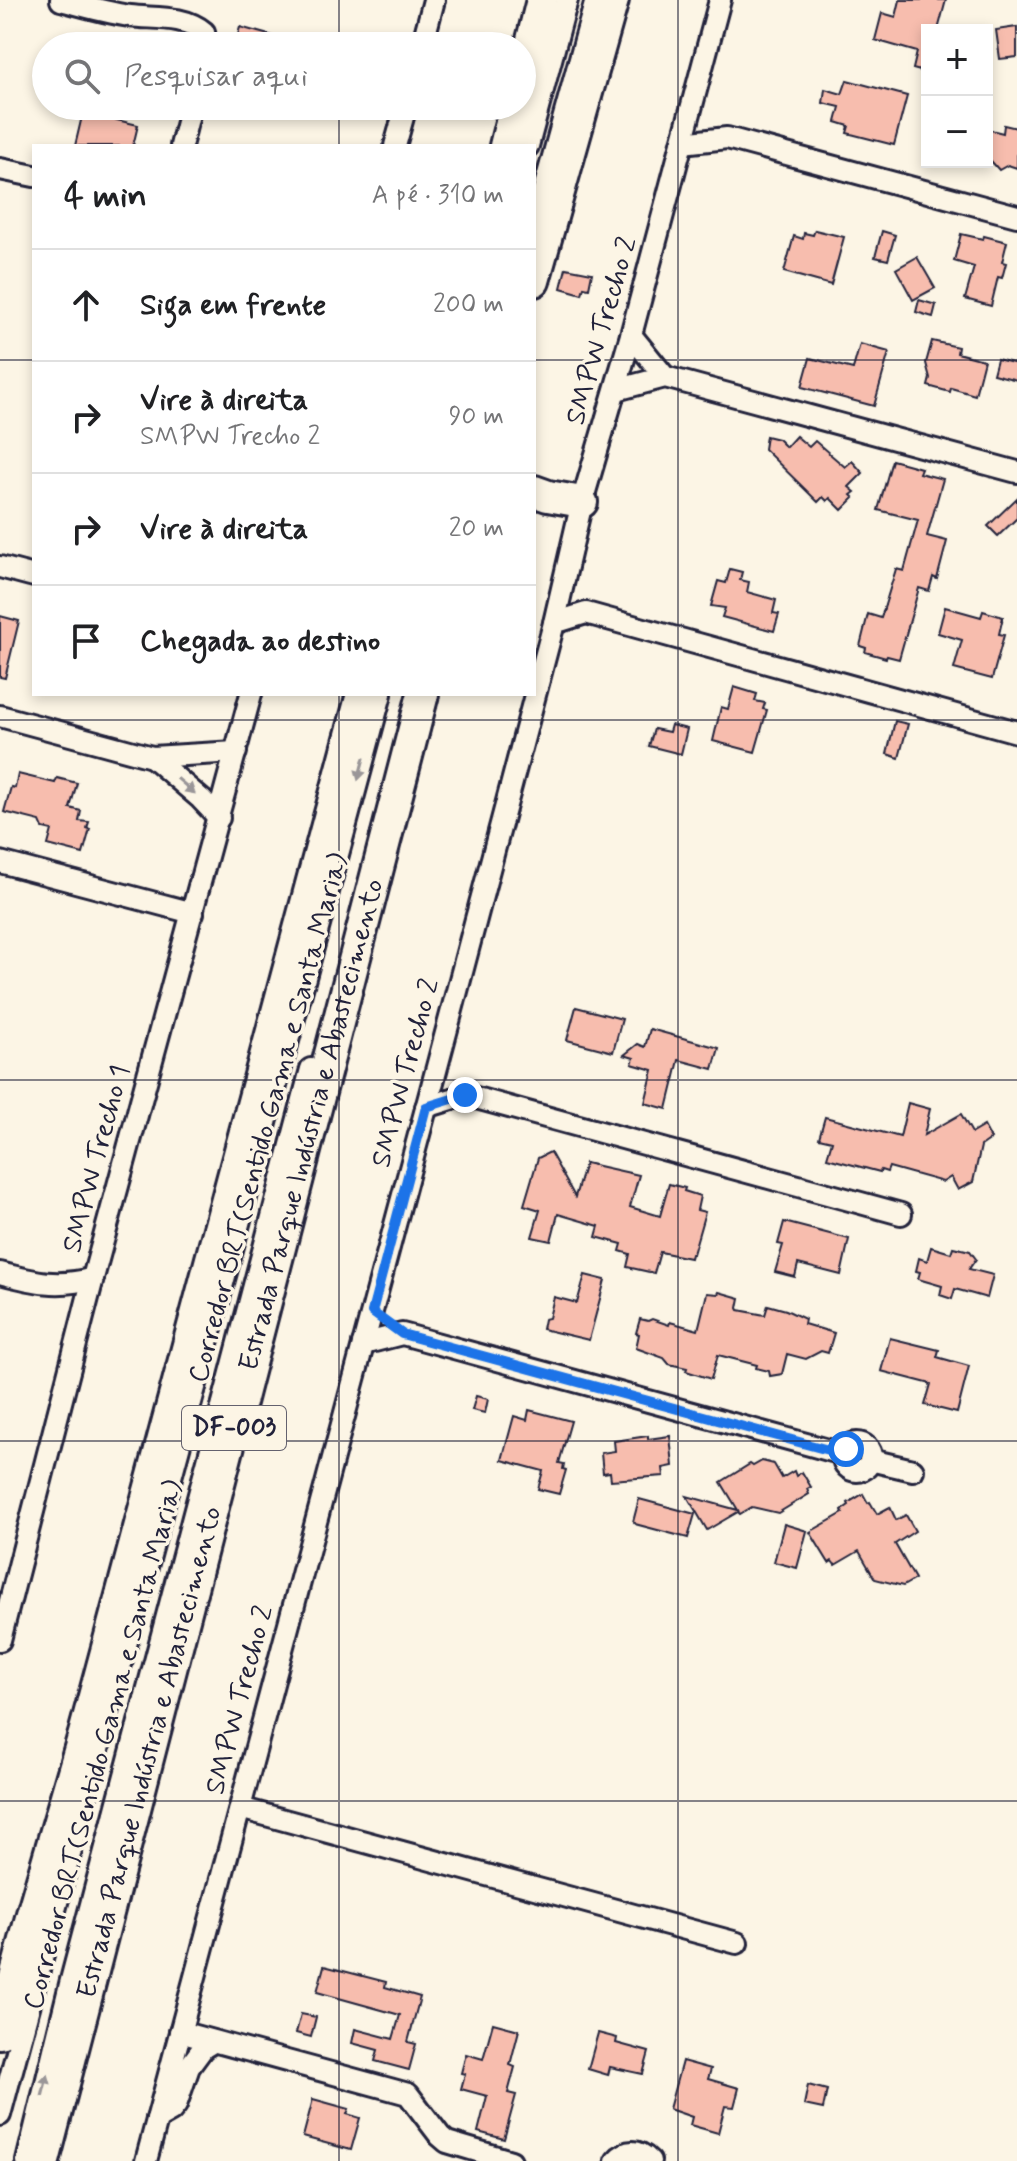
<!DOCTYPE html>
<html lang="pt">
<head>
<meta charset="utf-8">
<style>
  body { margin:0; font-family:Mynerve,sans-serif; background:#f2f2f2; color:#202124 }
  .controls { position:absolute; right:24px; top:24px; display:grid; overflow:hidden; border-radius:0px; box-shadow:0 4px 12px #0003 }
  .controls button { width:72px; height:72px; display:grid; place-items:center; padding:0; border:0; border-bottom:2px solid #e0e0e0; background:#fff; color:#202124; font:40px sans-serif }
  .stop { position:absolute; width:24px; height:24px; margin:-18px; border:6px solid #1a73e8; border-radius:50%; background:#fff }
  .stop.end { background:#1a73e8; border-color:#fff; box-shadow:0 2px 8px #0008 }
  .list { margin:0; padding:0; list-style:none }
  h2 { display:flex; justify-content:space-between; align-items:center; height:104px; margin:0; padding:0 32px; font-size:34px }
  h2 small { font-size:26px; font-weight:400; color:#757577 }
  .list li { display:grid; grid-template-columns:52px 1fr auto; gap:24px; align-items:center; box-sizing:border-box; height:112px; padding:0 32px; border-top:2px solid #e0e0e0 }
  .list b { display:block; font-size:30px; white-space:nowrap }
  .list p { margin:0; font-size:26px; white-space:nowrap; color:#757577 }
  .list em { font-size:26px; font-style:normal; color:#757577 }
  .icon { flex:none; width:44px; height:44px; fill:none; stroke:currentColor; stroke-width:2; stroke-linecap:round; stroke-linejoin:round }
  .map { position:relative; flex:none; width:1017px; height:2161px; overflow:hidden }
  .search { position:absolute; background:#fff; box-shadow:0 4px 12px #0003; left:32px; top:32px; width:504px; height:88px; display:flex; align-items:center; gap:20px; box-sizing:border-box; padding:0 28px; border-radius:44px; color:#757577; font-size:30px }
  .panel { position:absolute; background:#fff; box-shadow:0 4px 12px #0003; left:32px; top:144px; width:504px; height:552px; border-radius:0px }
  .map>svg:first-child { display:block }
  .building { fill:#f7bdae; stroke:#22223b; stroke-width:2 }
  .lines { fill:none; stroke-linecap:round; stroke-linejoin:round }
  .minor-casing { stroke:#22223b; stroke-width:26 }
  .highway-casing { stroke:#22223b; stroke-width:36 }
  .minor { stroke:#fcf5e5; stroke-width:20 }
  .highway { stroke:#fcf5e5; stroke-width:30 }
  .oneway { fill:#9a9698 }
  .route { stroke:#1a73e8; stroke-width:10 }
  .grid { fill:none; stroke:#22223b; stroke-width:2; stroke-opacity:0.55 }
  .labels { text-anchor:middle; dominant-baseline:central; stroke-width:7; stroke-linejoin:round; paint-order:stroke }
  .shield { fill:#fcf5e5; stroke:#63616e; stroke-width:2 }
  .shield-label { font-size:26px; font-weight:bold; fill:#22223b }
  .street-label { font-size:28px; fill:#22223b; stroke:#fcf5e5 }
</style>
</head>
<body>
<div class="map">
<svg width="1017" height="2161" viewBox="0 0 1017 2161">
  <rect width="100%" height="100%" fill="#fcf5e5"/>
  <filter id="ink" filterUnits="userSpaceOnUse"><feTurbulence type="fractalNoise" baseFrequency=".0125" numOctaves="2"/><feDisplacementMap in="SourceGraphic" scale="16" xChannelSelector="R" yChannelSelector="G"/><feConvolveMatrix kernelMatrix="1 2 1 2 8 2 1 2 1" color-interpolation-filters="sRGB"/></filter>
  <g filter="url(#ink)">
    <g class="building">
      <path d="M900 0H946L938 30H927V73L913 69 917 52 875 40 882 13 896 17Z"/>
      <path d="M240 27 294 42 293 46H235Z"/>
      <path d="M1017 27V57L1000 59 996 30Z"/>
      <path d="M847 80 907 96 894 145 847 133 849 126 836 122 840 107 823 103 825 89 842 94Z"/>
      <path d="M83 112 138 125 133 146H75Z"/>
      <path d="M1004 125 1017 128V168L1008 165 999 170 991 161 987 160V129L1003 133Z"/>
      <path d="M815 230 844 237 831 285 784 272 794 236 803 239 804 233 813 235Z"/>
      <path d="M882 231 895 235 888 260 875 257Z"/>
      <path d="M961 234 983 239 984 236 1007 242 1002 262 1006 263 1002 278 998 277 991 306 965 299 974 267 954 261Z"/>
      <path d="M917 257 935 288 913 300 896 269Z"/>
      <path d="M566 268 592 273 589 288 584 287 582 294 561 288Z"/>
      <path d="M919 300 936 305 933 317 916 312Z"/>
      <path d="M932 341 958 347 957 353 984 360 975 395 951 388 950 392 928 386 930 378 926 363Z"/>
      <path d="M860 344 889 352 874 406 802 387 810 358 853 369Z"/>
      <path d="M997 359 1017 364V380L993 374Z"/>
      <path d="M766 436 778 439 786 447 796 436 809 447 815 441 845 467 852 461 863 473 849 487 855 492 851 495 854 498 842 510 830 498 827 501 823 497 818 502 764 449Z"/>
      <path d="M892 460 921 468 919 473 943 479 927 536 947 541 937 579 933 577 929 591 919 588 899 659 887 656 886 658 865 652 866 648 860 646 868 614 881 618 896 569 904 571 918 520 878 510Z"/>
      <path d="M1017 498V518L998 536 988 526Z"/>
      <path d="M730 569 742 572 740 580 749 582 747 592 776 600 773 613 779 614 774 631 722 617 725 608 711 606 718 581 726 583Z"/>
      <path d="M945 607 981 617 983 611 1003 617 999 634 1004 635 992 679 954 669 962 640 938 633Z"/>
      <path d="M0 616 19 621 5 678 0 677Z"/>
      <path d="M734 687 757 694 755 701 765 703 763 709 767 710 755 752 713 741 721 707 728 709Z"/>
      <path d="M895 721 908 724 899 758 887 754Z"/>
      <path d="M671 725 687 729 681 754 649 746 654 729 669 732Z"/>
      <path d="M18 774 55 783 57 778 77 783 70 808 81 811 79 821 89 822 87 828 90 829 83 854 48 845 52 830 43 828 40 821 4 812 11 787 15 788Z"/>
      <path d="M576 1007 622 1019 613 1052 567 1040Z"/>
      <path d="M650 1029 719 1048 713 1069 679 1060 667 1109 645 1103 653 1070 632 1064 634 1058 624 1055 638 1044 645 1047Z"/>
      <path d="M908 1103 930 1109 924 1135 961 1114 972 1133 984 1126 991 1139 981 1146 973 1182 958 1190 951 1177 943 1182 889 1167 887 1172 881 1170 880 1172 827 1158 832 1141 819 1138 825 1117 900 1137Z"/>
      <path d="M550 1152 575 1197 585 1163 639 1175 630 1207 660 1216 669 1184 685 1188 684 1191 700 1196 697 1210 705 1212 693 1254H691L690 1258 660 1252 654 1273 627 1267 630 1254 620 1251 622 1244 596 1237 599 1226 558 1214 551 1241 532 1237 540 1210 524 1205 538 1158Z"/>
      <path d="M784 1222 849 1239 841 1275 798 1264 795 1277 775 1272 783 1245 778 1244Z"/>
      <path d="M931 1247 951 1253 953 1247 970 1251 976 1259 969 1269 993 1275 987 1298 955 1289 952 1299 940 1295 942 1286 918 1279 920 1272 916 1271 919 1258 927 1261Z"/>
      <path d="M585 1275 605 1280 589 1340 542 1329 544 1319 549 1318 554 1297 577 1303Z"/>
      <path d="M719 1292 740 1298 738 1308 739 1310 765 1315 768 1305 786 1310 805 1319 804 1324 834 1333 828 1353 821 1351 806 1359 787 1354 782 1374 770 1376 769 1371 756 1368 757 1365 718 1355 711 1379 686 1371 687 1368 669 1364 664 1358 636 1348 639 1334 636 1333 640 1319 648 1321 652 1319 669 1325 670 1322 698 1330 707 1293 718 1294Z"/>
      <path d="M890 1338 939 1350 937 1357 969 1366 957 1413 925 1405 931 1384 881 1371Z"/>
      <path d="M476 1396 488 1399 485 1413 472 1410Z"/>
      <path d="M529 1410 571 1421 559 1463 564 1464 563 1469 566 1470 559 1494 538 1489 543 1471 502 1460 514 1416 527 1420Z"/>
      <path d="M648 1436V1439L670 1436 673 1466 663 1468 664 1476 611 1480 610 1472 603 1473 601 1453 615 1451 614 1441Z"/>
      <path d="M762 1461 774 1464 782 1478 794 1471 796 1476 802 1472 811 1487 807 1489 809 1494 778 1513 752 1507 740 1514 738 1512 707 1530 687 1496 738 1510 721 1482 750 1464 753 1466Z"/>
      <path d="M863 1494 868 1503 870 1502 877 1514 890 1507 896 1520 906 1515 915 1531 895 1544 915 1579 903 1586 875 1579 859 1551 835 1565 832 1561 829 1563 810 1532 843 1513 842 1510 849 1505 848 1503Z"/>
      <path d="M639 1499 695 1514 688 1538 635 1524 633 1522Z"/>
      <path d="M784 1524 807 1531 797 1568 774 1562Z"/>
      <path d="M324 1966 386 1982 385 1987 420 1997 408 2042 416 2044 409 2070 375 2061 378 2050 352 2043 355 2029 393 2039 400 2015 317 1992Z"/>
      <path d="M301 2014 316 2017 311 2037 296 2033Z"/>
      <path d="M493 2023 519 2030 510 2065 515 2067 508 2093 516 2095 504 2139 478 2132 487 2096 461 2089 465 2074 461 2073 466 2054 483 2059Z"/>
      <path d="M598 2033 617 2038 616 2043 649 2052 643 2074 610 2067 608 2075 588 2069Z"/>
      <path d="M682 2061 711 2069 708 2079 739 2088 734 2107 725 2106 718 2133 690 2125 692 2117 669 2109Z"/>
      <path d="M808 2085 827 2090 823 2109 804 2105Z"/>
      <path d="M313 2099 349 2109 347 2114 360 2118 351 2150 303 2137Z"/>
    </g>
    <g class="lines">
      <defs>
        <g id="minor">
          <path d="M61 0C83 6 107 13 130 16 154 19 184 15 204 32L206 46"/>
          <path d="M422 46 434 0"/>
          <path d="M682 143 727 138 1017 216"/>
          <path d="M181 146 191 106"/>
          <path d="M395 146 406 106"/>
          <path d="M528 146 567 0"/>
          <path d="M0 169 34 176"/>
          <path d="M537 215 596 0"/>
          <path d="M631 335 665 377"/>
          <path d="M616 390 665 377 1017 472"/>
          <path d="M0 567 34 576"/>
          <path d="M554 623 586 613 1017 732"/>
          <path d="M0 716 152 757 236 752"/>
          <path d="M152 757 201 799 219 818"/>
          <path d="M0 862 193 913"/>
          <path d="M426 1107 465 1095 901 1214"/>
          <path d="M0 1273C34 1282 59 1288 93 1278"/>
          <path d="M363 1344 402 1334 406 1335 843 1454"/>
          <circle cx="857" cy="1457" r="14"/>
          <path d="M870 1460 913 1470"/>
          <path d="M0 1640 93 1278 251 694"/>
          <path d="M240 1808 737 1943"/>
          <path d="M180 2032 408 2094 440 2136 447 2142 511 2161"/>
          <path d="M0 2115 381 694"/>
          <path d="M157 2119 171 2111 176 2105 189 2067 203 2048 213 2042"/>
          <path d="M27 2161 70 1984 311 1069"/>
          <path d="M146 2161 437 1067 554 623 582 502 631 335 720 0"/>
          <path d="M616 2161C626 2149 639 2149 650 2161"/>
        </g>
        <g id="highway">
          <path d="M522 80 542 0"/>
          <path d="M505 146 515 106"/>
          <path d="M534 281 613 0"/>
          <path d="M534 491 548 496 582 502"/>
          <path d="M0 2033 32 1914 84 1734 362 694"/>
          <path id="s1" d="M44 2161 423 694"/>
        </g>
      </defs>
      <use href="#minor" class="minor-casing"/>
      <use href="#highway" class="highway-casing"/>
      <use href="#minor" class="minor"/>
      <use href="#highway" class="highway"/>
    </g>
    <defs><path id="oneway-solid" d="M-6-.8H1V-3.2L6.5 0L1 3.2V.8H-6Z" transform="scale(2)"/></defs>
    <g class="oneway">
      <use href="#oneway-solid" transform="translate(361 769) rotate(105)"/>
      <use href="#oneway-solid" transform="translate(186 786) rotate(41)"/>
      <use href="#oneway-solid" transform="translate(45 2085) rotate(-76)"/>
    </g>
  </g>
  <g class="lines" filter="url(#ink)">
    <path class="route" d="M465 1095 426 1107 372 1312 402 1334 843 1454 846 1449"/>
  </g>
  <path class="grid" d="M339 0V46M678 0V2161M339 106V146M0 360H34M534 360H1017M339 694V2161M0 720H1017M0 1080H1017M0 1441H1017M0 1801H1017"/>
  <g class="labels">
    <rect class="shield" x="182" y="1406" width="104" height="44" rx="6"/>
    <g class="shield-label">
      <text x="234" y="1428">DF-003</text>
    </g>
    <g class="street-label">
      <text transform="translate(602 331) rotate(-74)">SMPW Trecho 2</text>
      <text transform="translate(406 1073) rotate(-75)">SMPW Trecho 2</text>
      <text transform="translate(269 1118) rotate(-75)">Corredor BRT(Sentido Gama e Santa Maria)</text>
      <text stroke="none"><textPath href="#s1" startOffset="1070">Estrada Parque Indústria e Abastecimento</textPath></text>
      <text transform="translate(97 1159) rotate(-75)">SMPW Trecho 1</text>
      <text transform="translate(240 1700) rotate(-75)">SMPW Trecho 2</text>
      <text transform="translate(104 1745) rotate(-75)">Corredor BRT(Sentido Gama e Santa Maria)</text>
      <text stroke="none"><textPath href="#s1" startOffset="422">Estrada Parque Indústria e Abastecimento</textPath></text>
    </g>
  </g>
</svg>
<div class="controls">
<button>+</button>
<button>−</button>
</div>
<div class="stop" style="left:846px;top:1449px"></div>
<div class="stop end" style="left:465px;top:1095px"></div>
<div class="search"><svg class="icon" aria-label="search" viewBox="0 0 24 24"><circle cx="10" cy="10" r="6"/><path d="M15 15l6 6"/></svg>Pesquisar aqui</div>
<section class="panel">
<h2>4 min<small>A pé · 310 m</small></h2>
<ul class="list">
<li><svg class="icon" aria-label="ahead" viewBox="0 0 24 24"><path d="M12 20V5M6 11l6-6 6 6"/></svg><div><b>Siga em frente</b></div><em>200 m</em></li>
<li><svg class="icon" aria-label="right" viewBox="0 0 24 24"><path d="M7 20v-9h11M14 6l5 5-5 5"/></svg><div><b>Vire à direita</b><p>SMPW Trecho 2</p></div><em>90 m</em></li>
<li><svg class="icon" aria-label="right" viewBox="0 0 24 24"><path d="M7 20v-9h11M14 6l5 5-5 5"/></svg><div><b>Vire à direita</b></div><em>20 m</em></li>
<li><svg class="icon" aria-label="arrive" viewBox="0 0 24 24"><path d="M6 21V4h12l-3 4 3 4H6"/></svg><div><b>Chegada ao destino</b></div></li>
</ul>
</section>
</div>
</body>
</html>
